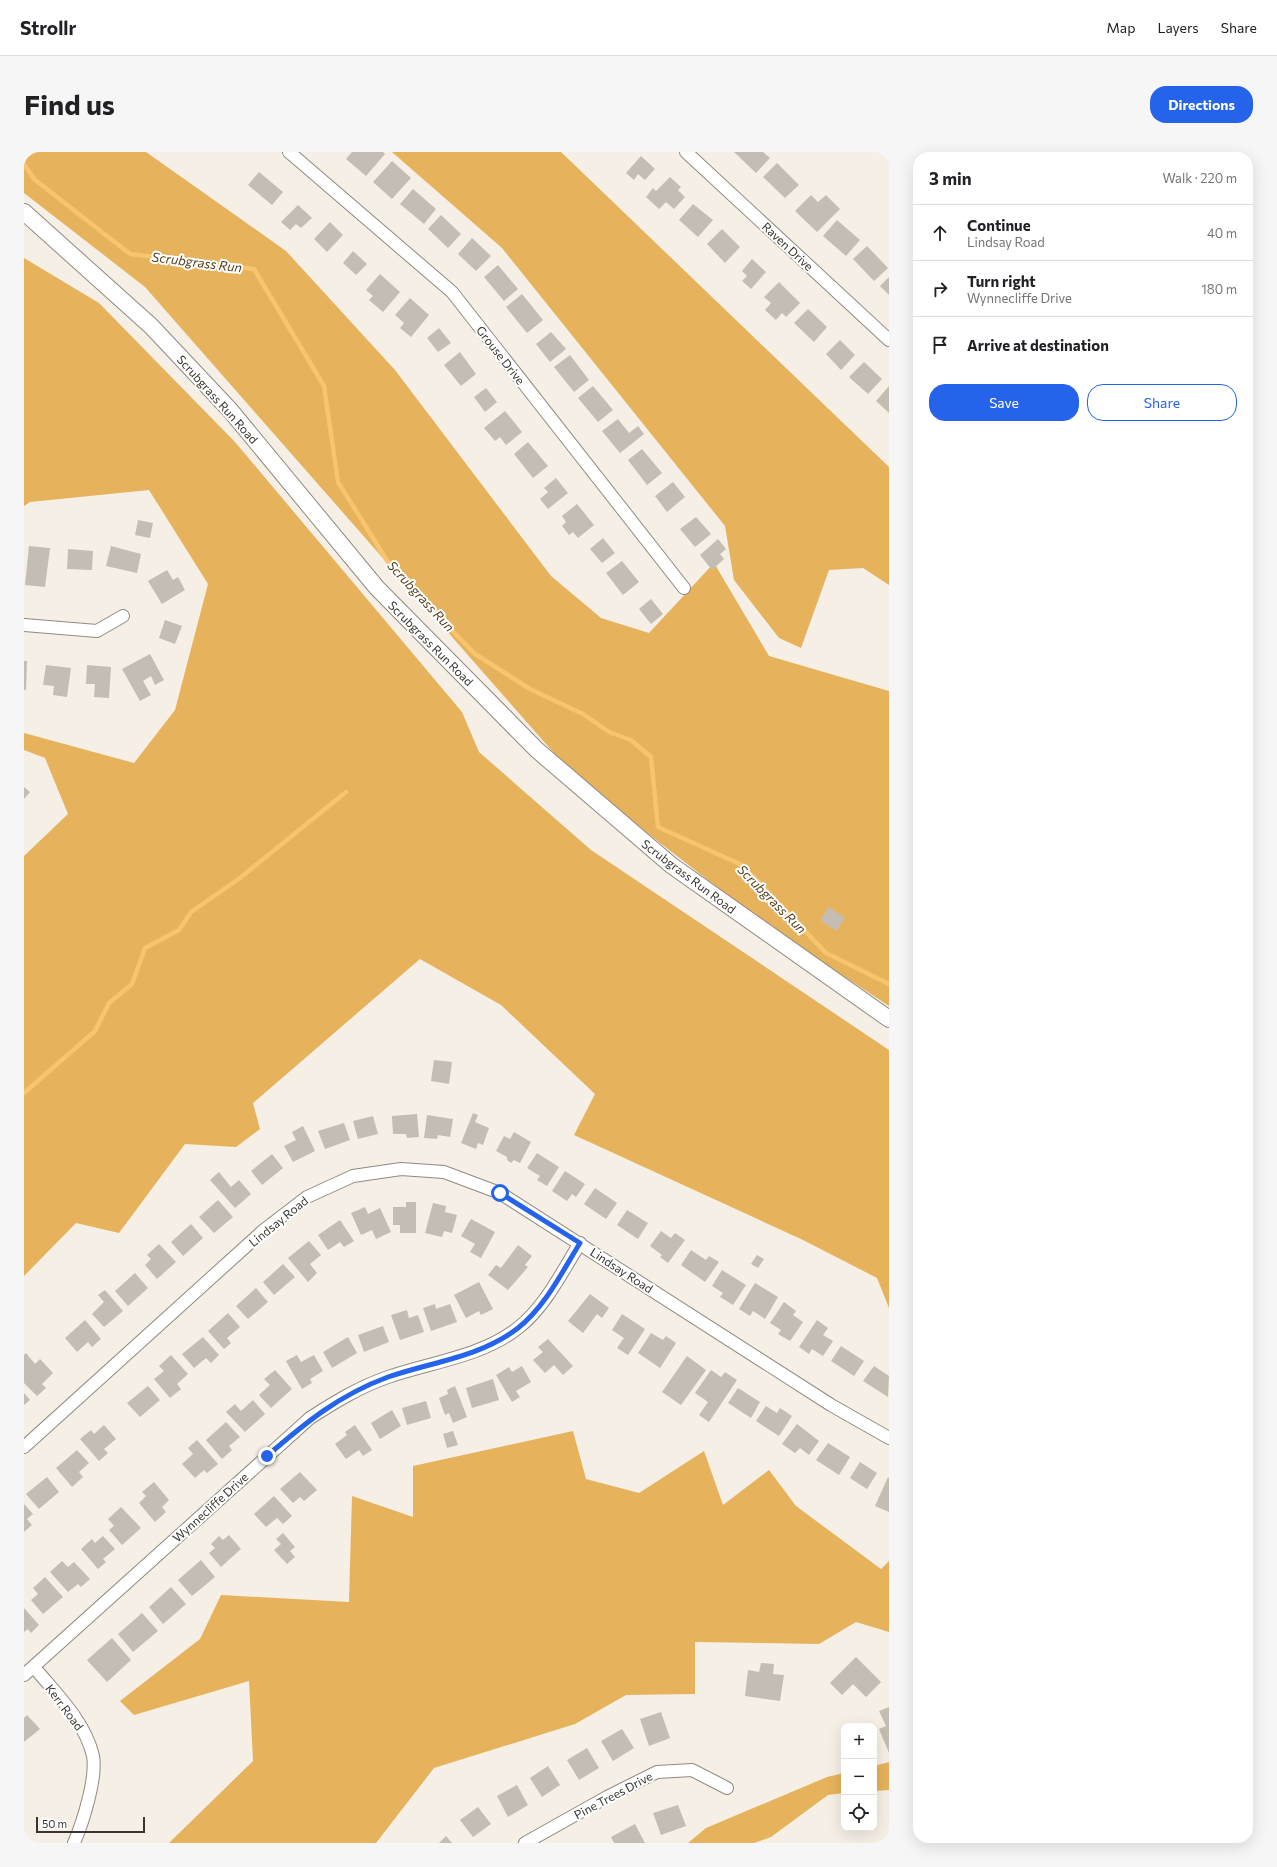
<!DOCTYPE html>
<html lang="en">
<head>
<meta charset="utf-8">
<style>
  body { margin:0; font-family:Commissioner,sans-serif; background:#f6f6f6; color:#202124 }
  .controls { position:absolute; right:12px; bottom:12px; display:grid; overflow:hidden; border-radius:8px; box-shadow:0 4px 16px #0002 }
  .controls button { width:36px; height:36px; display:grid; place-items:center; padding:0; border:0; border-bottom:1px solid #e0e0e0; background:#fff; color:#202124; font:20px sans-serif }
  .scale { position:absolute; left:12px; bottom:10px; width:109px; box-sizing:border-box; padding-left:4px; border:2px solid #383531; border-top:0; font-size:11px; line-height:14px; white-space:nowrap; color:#383531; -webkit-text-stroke:3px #fff; paint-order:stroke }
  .stop { position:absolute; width:12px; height:12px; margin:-9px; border:3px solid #2563eb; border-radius:50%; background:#fff }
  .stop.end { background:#2563eb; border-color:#fff; box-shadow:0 1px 4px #0008 }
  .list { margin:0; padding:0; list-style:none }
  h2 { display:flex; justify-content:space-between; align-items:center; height:52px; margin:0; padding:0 16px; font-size:17px }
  h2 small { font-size:13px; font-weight:400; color:#757577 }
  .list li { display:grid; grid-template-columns:26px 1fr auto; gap:12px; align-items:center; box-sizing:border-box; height:56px; padding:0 16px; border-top:1px solid #e0e0e0 }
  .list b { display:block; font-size:15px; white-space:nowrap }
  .list p { margin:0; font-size:13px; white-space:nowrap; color:#757577 }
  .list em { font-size:13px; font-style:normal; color:#757577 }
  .actions { display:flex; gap:8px; padding:12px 16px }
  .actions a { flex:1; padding:9px 0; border:1px solid #2563eb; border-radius:16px; text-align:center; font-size:14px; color:#2563eb }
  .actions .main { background:#2563eb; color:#fff }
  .icon { flex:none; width:22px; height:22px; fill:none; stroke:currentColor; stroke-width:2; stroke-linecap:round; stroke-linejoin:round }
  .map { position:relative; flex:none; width:865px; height:1691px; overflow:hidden; border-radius:16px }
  header { display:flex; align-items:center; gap:24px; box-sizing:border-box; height:56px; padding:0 20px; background:#fff; border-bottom:1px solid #e0e0e0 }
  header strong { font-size:19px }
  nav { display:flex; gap:22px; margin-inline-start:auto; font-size:14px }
  .intro { display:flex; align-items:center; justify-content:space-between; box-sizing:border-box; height:96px; padding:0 24px }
  h1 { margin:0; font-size:28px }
  .button { padding:10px 18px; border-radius:16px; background:#2563eb; color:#fff; font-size:14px; font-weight:700 }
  main { display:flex; gap:24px; padding:0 24px }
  aside { flex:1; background:#fff; border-radius:16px; box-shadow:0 4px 16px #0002 }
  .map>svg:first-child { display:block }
  .forest { fill:#e6b25c }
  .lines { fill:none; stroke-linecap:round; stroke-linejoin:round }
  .stream { stroke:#f9c46e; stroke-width:4.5 }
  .building { fill:#c4bdb3 }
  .minor-casing { stroke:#918a81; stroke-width:14 }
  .tertiary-casing { stroke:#918a81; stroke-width:18 }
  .minor { stroke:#fff; stroke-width:12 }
  .tertiary { stroke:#fff; stroke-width:16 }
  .route { stroke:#2563eb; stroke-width:5 }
  .labels { text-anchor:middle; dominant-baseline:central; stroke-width:4; stroke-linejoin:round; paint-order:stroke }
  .street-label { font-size:12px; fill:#383531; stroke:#fff }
  .water-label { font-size:13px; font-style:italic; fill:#553f1b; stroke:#fff }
</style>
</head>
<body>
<header>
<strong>Strollr</strong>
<nav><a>Map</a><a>Layers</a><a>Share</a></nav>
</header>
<div class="intro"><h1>Find us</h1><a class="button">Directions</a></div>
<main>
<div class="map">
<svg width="865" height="1691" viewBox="0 0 865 1691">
  <rect width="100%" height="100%" fill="#f6efe5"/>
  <g class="forest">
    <path d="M0 0H122L262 99 371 218 527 424 577 466 625 481 690 411 745 504 865 539V854L742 773 551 625 121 135 0 41Z"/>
    <path d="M368 0H537L865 315V433L839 416 805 418 777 496 755 486 710 428 701 374 478 96Z"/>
    <path d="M0 106 75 151 211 290 438 560 455 600 567 698 865 898V1156L853 1126 779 1088 550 983 571 942 477 853 396 807 229 951 236 977 212 995 161 992 95 1081 52 1071 0 1124V704L44 662 21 606 0 598V581L110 611 151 558 184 432 125 338 6 350 0 354Z"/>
    <path d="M549 1279 562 1327 615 1341 680 1299 699 1353 745 1318 772 1354 857 1417 865 1409V1480L832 1470 795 1492 671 1490V1542L602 1543 551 1572 410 1616 352 1691H145L229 1609 225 1529 110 1563 96 1549 176 1487 197 1443 325 1450 328 1344 389 1365V1314Z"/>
    <path d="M865 1610V1638L850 1639V1614Z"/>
    <path d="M820 1621V1641L804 1643 747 1685 730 1691H664L682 1676 803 1625Z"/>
  </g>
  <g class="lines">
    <g class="stream">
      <path d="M0 12 10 27 106 102 230 117 300 234 314 330 369 418 451 502 506 537 559 562 585 580 607 588 627 605 634 675 718 713 802 801 865 832"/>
      <path d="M0 941 71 879 85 851 108 832 121 796 155 778 167 760 216 726 322 640"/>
    </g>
  </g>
  <g class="building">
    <path d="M328 0H359L361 2 342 24 322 7Z"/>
    <path d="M710 0H739L746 6 732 21Z"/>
    <path d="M617 4 631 17 621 28 614 22 610 28 602 21Z"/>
    <path d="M368 9 387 26 368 47 349 30Z"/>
    <path d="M753 11 775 33 761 46 739 25Z"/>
    <path d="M235 20 259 40 248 53 224 33Z"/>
    <path d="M646 25 657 35 654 38 661 45 650 57 642 50 635 57 622 45 629 36 632 39Z"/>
    <path d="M389 37 412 57 400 72 376 52Z"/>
    <path d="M787 43 794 50 802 43 816 57 793 80 771 59Z"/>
    <path d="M669 52 689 68 674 85 655 68Z"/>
    <path d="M274 53 288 66 277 76 272 72 266 78 257 70Z"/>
    <path d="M417 63 437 82 424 96 404 77Z"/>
    <path d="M813 68 836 88 822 104 799 84Z"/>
    <path d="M306 70 319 83 303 100 290 87Z"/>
    <path d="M698 77 716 95 701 111 683 92Z"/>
    <path d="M448 86 467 104 452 119 434 102Z"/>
    <path d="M843 94 864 116 850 129 829 107Z"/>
    <path d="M329 99 343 112 332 123 319 111Z"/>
    <path d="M728 107 742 120 727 137 718 129 723 124 718 119Z"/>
    <path d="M474 113 494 137 480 149 460 125Z"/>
    <path d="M356 122 376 140 359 160 345 148 349 144 342 138Z"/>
    <path d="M865 125V143L856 134Z"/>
    <path d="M755 130 776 151 762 165 758 161 752 168 741 158 747 151 740 145Z"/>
    <path d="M498 142 519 168 503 181 482 155Z"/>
    <path d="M386 146 405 163 387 185 376 176 380 171 371 163Z"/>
    <path d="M784 157 803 175 790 190 770 171Z"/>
    <path d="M415 176 427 191 414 200 403 186Z"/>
    <path d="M527 180 542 197 526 210 512 192Z"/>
    <path d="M816 188 831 203 817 218 802 202Z"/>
    <path d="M436 200 452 222 437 234 420 213Z"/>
    <path d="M546 203 565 228 550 240 530 215Z"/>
    <path d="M840 210 858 227 844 242 825 225Z"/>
    <path d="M569 234 589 258 574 270 554 246Z"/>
    <path d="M865 234V261L852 249Z"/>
    <path d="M462 236 473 250 461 260 450 245Z"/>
    <path d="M481 259 498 280 482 293 476 285 471 289 460 276Z"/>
    <path d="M594 267 605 281 614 274 620 282 596 301 578 279Z"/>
    <path d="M504 290 524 314 509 326 490 302Z"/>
    <path d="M618 297 638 321 623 333 604 308Z"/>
    <path d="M532 326 544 341 524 357 516 347 524 340 520 336Z"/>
    <path d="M649 330 661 345 643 360 631 344Z"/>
    <path d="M553 352 570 373 554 386 549 380 545 383 538 374 542 370 538 364Z"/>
    <path d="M672 365 687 382 671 395 656 377Z"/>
    <path d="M114 368 129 371 126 386 111 383Z"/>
    <path d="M579 386 591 401 578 411 566 397Z"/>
    <path d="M694 387 702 397 696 402 700 407 688 418 676 403Z"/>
    <path d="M5 394 26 396 21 435 1 433Z"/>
    <path d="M87 394 117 402 113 421 82 414Z"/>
    <path d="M44 397 69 399 68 418 43 417Z"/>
    <path d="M598 409 615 430 599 443 582 421Z"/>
    <path d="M143 418 149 428 154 425 161 438 138 452 124 429Z"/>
    <path d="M627 447 639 462 627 472 615 457Z"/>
    <path d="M141 468 158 474 151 492 135 486Z"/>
    <path d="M126 502 140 528 131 533 127 524 119 529 127 543 116 549 98 517Z"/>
    <path d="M0 509H3L2 538H0Z"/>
    <path d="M22 513 47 516 43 545 29 543 30 534 19 533Z"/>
    <path d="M63 513 87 515 85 546 70 545 71 532H62Z"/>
    <path d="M0 635 6 640 0 647Z"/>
    <path d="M805 755 821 766 812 779 796 768Z"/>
    <path d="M410 908 428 910 425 932 407 929Z"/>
    <path d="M449 961 454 963 451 970 465 976 459 993 454 991 452 997 437 991Z"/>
    <path d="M393 962 395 985 383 986 382 982H369L368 964Z"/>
    <path d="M403 963 429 967 426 985 414 983 413 987 400 986Z"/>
    <path d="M349 964 354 982 334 987 329 969Z"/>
    <path d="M320 971 326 988 301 997 294 979Z"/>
    <path d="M279 974 291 999 269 1010 260 994 272 988 268 980Z"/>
    <path d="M490 980 507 990 496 1011 490 1008 487 1011 483 1008V1005L472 999 480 984 486 987Z"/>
    <path d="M513 1001 535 1015 523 1034 513 1028 516 1024 503 1016Z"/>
    <path d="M248 1002 259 1016 238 1033 227 1019Z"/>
    <path d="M541 1019 561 1032 552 1045 548 1042 543 1049 528 1039Z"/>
    <path d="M195 1020 207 1035 215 1028 227 1042 211 1056 186 1028Z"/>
    <path d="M571 1036 593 1051 582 1067 560 1052Z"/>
    <path d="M194 1048 209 1065 190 1081 175 1065Z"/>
    <path d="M382 1050H392V1081H376V1073H369V1055H382Z"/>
    <path d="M409 1051 422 1054 421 1060 433 1063 428 1081 420 1079 418 1085 401 1081Z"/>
    <path d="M341 1055 344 1062 356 1056 367 1080 352 1087 348 1078 337 1083 327 1061Z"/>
    <path d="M603 1058 624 1071 614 1087 593 1073Z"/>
    <path d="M447 1067 471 1080 457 1106 446 1100 451 1092 437 1084Z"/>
    <path d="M316 1068 330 1089 320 1095 316 1090 304 1098 294 1083Z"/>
    <path d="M167 1072 179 1086 159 1104 147 1090Z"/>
    <path d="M637 1079 647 1086 651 1081 661 1088 644 1111 636 1105 638 1103 626 1094Z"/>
    <path d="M285 1089 297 1103 286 1112 293 1121 284 1130 264 1106Z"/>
    <path d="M135 1092 152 1110 133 1127 121 1113 127 1107 123 1103Z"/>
    <path d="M494 1093 508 1104 501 1113 504 1115 484 1138 464 1123 472 1113 477 1116Z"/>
    <path d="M667 1098 682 1108 685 1104 695 1110 681 1130 657 1113Z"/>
    <path d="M733 1103 740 1107 734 1116 727 1112Z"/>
    <path d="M259 1112 271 1125 250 1143 239 1130Z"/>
    <path d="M698 1118 722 1133 709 1153 696 1145 699 1141 688 1134Z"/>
    <path d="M111 1121 124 1136 104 1154 91 1139Z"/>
    <path d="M455 1130 469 1157 457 1163 455 1159 442 1166 430 1143Z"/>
    <path d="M731 1131 754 1145 741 1167 729 1159 726 1164 715 1157Z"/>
    <path d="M232 1136 244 1150 224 1167 212 1154Z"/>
    <path d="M81 1138 99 1159 80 1175 68 1162 80 1150 74 1143Z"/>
    <path d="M566 1142 585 1156 578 1166 573 1162 559 1181 544 1169Z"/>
    <path d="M760 1150 772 1159 769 1163 779 1170 766 1189 754 1182 757 1178 746 1171Z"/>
    <path d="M411 1152 412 1157 426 1152 433 1170 407 1179 399 1156Z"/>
    <path d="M383 1158 385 1166 394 1163 400 1180 376 1188 367 1163Z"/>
    <path d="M204 1161 216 1175 203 1186 207 1191 200 1197 184 1179Z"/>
    <path d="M598 1162 621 1177 604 1203 593 1196 600 1186 588 1178Z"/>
    <path d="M61 1168 77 1187 68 1195 64 1190 53 1200 41 1186Z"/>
    <path d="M793 1168 804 1176 799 1183 809 1189 799 1204 788 1197 785 1202 775 1195Z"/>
    <path d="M359 1174 365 1190 340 1200 334 1183Z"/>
    <path d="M627 1181 639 1188 642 1184 652 1191 636 1216 614 1201Z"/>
    <path d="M179 1185 195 1203 187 1211 182 1206 170 1216 158 1202Z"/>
    <path d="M324 1185 333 1201 308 1216 299 1200Z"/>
    <path d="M524 1187 549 1214 539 1223 530 1213 521 1221 509 1208 519 1200 514 1195Z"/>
    <path d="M817 1194 840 1209 830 1224 807 1209Z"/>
    <path d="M2 1201 11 1212 16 1207 29 1221 18 1232 22 1236 13 1244 0 1231V1203Z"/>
    <path d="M147 1203 164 1222 153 1232 157 1237 146 1246 130 1227 140 1219 135 1214Z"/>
    <path d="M273 1203 277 1210 290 1203 299 1219 286 1227 288 1231 278 1237 262 1209Z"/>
    <path d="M663 1204 682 1218 657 1253 638 1240Z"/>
    <path d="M498 1214 507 1230 492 1239 496 1245 488 1250 472 1223 485 1215 488 1220Z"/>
    <path d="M850 1214 865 1224 864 1245 839 1229Z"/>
    <path d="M251 1218 268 1237 247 1256 235 1243 246 1233 240 1227Z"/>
    <path d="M687 1218 697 1225 701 1220 713 1228 685 1270 675 1263 684 1250 671 1241Z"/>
    <path d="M469 1227 475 1248 448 1256 442 1236Z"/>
    <path d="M124 1234 136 1248 116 1265 103 1251Z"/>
    <path d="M431 1234 443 1265 429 1271 425 1261 421 1263 415 1246 424 1242 423 1238Z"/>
    <path d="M714 1236 736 1250 727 1266 704 1251Z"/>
    <path d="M0 1241 6 1248 0 1253Z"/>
    <path d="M229 1248 241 1262 221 1280 202 1260 211 1252 217 1259Z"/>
    <path d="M402 1249 407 1266 383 1273 378 1256Z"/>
    <path d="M742 1254 753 1261 756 1256 768 1264 755 1284 732 1269Z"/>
    <path d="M368 1258 377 1274 356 1287 347 1271Z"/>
    <path d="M202 1270 216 1285 205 1294 208 1298 198 1307 182 1288Z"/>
    <path d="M773 1272 795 1289 785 1303 776 1296 771 1301 758 1292Z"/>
    <path d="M80 1273 92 1287 80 1297 84 1301 75 1309 56 1287 67 1278 70 1282Z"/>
    <path d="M331 1273 348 1298 339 1304 335 1298 322 1307 311 1292 323 1283 321 1280Z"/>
    <path d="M429 1279 434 1293 423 1296 419 1282Z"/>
    <path d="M173 1288 194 1312 183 1321 180 1318 171 1326 158 1312 169 1302 164 1296Z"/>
    <path d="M804 1291 826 1305 815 1323 792 1308Z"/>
    <path d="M53 1298 65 1311 55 1320 59 1325 48 1335 32 1316Z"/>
    <path d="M836 1310 853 1321 843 1337 826 1326Z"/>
    <path d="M276 1320 293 1338 280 1349 276 1345 269 1351 256 1337Z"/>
    <path d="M23 1325 35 1340 15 1357 2 1342Z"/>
    <path d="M864 1325 865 1326V1360L851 1354Z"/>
    <path d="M130 1330 145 1348 138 1355 142 1360 131 1370 115 1351 122 1344 118 1340Z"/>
    <path d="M250 1344 268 1364 259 1372 253 1366 242 1375 230 1362Z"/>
    <path d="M0 1352 9 1362 3 1367 8 1373 0 1380Z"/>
    <path d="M97 1355 117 1376 98 1393 85 1378 90 1374 84 1367Z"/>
    <path d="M259 1381 271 1395 266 1399 271 1405 263 1412 250 1398 257 1392 252 1387Z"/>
    <path d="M205 1383 217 1397 197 1415 185 1401 191 1396 187 1392 195 1384 199 1388Z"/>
    <path d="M79 1384 91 1397 79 1407 82 1410 74 1417 57 1397 68 1387 71 1391Z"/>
    <path d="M177 1408 191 1425 168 1444 154 1428Z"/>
    <path d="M38 1409 44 1415 50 1410 66 1427 57 1435 54 1432 44 1440 26 1420Z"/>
    <path d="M21 1425 39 1445 19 1462 7 1448 14 1442 9 1436Z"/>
    <path d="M147 1435 162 1452 139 1472 125 1455Z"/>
    <path d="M0 1456 15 1473 7 1481 4 1477 0 1480Z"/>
    <path d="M118 1461 134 1479 109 1500 94 1482Z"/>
    <path d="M88 1486 107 1508 83 1530 63 1508Z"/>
    <path d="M832 1505 857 1530 842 1545 829 1532 818 1543 806 1531Z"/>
    <path d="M737 1511 750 1512 749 1522 760 1523 756 1549 721 1544 724 1518 735 1520Z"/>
    <path d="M865 1555V1601L855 1577 862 1574 855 1559Z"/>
    <path d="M637 1560 646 1586 625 1594 616 1567Z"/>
    <path d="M3 1563 16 1577 0 1590V1566Z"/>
    <path d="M598 1577 610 1596 589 1609 577 1589Z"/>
    <path d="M563 1596 575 1616 555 1628 543 1608Z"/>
    <path d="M524 1614 536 1633 518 1645 506 1626Z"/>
    <path d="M493 1633 504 1653 484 1665 473 1644Z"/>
    <path d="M654 1653 662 1674 637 1683 629 1661Z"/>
    <path d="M454 1655 467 1672 449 1685 436 1668Z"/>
    <path d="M611 1672 621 1691H590L587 1685Z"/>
    <path d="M422 1684 428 1691H415Z"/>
  </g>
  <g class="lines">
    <defs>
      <g id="minor">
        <path d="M265 0 428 140 660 436"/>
        <path d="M662 0 865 188"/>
        <path d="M0 473 73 479 99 464"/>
        <path d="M0 1295 240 1078 283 1045 329 1024 377 1017 420 1020 476 1041 807 1253 865 1286"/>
        <path d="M10 1515C32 1542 61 1569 69 1604 73 1626 59 1670 50 1691"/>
        <path d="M0 1523 286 1266C311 1250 335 1235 364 1225 407 1210 457 1205 494 1176 521 1155 538 1120 556 1091"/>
        <path d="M501 1691 583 1645 633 1620 668 1618 703 1636"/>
      </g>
      <path id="tertiary" d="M0 60 127 174 206 258 353 436 513 598 647 713 865 867"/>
    </defs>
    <use href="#minor" class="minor-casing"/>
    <use href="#tertiary" class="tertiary-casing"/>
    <use href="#minor" class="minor"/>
    <use href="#tertiary" class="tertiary"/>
  </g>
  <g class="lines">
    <path class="route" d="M243 1304C281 1271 315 1243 364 1225 407 1210 457 1205 494 1176 521 1155 538 1120 556 1091L476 1041"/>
  </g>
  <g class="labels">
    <g class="street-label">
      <text transform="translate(764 94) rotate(43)">Raven Drive</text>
      <text transform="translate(477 203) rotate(52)">Grouse Drive</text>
      <text transform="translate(194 247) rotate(48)">Scrubgrass Run Road</text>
      <text transform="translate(407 491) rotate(45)">Scrubgrass Run Road</text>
      <text transform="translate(665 724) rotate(37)">Scrubgrass Run Road</text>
      <text transform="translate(254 1069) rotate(-39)">Lindsay Road</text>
      <text transform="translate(598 1118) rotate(33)">Lindsay Road</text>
      <text transform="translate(186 1355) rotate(-42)">Wynnecliffe Drive</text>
      <text transform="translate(41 1555) rotate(53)">Kerr Road</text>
      <text transform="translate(589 1643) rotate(-28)">Pine Trees Drive</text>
    </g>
    <g class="water-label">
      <text transform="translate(173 110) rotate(7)">Scrubgrass Run</text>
      <text transform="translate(397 444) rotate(47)">Scrubgrass Run</text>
      <text transform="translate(748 747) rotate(45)">Scrubgrass Run</text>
    </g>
  </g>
</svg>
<div class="controls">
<button>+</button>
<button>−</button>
<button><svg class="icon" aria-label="locate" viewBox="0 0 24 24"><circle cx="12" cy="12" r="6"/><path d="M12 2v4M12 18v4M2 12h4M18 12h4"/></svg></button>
</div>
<div class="scale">50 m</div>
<div class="stop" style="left:476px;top:1041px"></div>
<div class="stop end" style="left:243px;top:1304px"></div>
</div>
<aside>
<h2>3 min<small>Walk · 220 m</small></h2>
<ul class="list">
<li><svg class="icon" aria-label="ahead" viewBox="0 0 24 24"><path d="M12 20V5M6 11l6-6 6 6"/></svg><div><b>Continue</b><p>Lindsay Road</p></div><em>40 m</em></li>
<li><svg class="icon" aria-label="right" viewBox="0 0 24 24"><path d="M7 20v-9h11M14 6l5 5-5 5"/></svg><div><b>Turn right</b><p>Wynnecliffe Drive</p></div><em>180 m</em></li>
<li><svg class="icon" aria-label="arrive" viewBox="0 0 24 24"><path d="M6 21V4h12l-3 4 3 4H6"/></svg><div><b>Arrive at destination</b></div></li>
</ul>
<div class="actions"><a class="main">Save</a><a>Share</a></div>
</aside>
</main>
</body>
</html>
